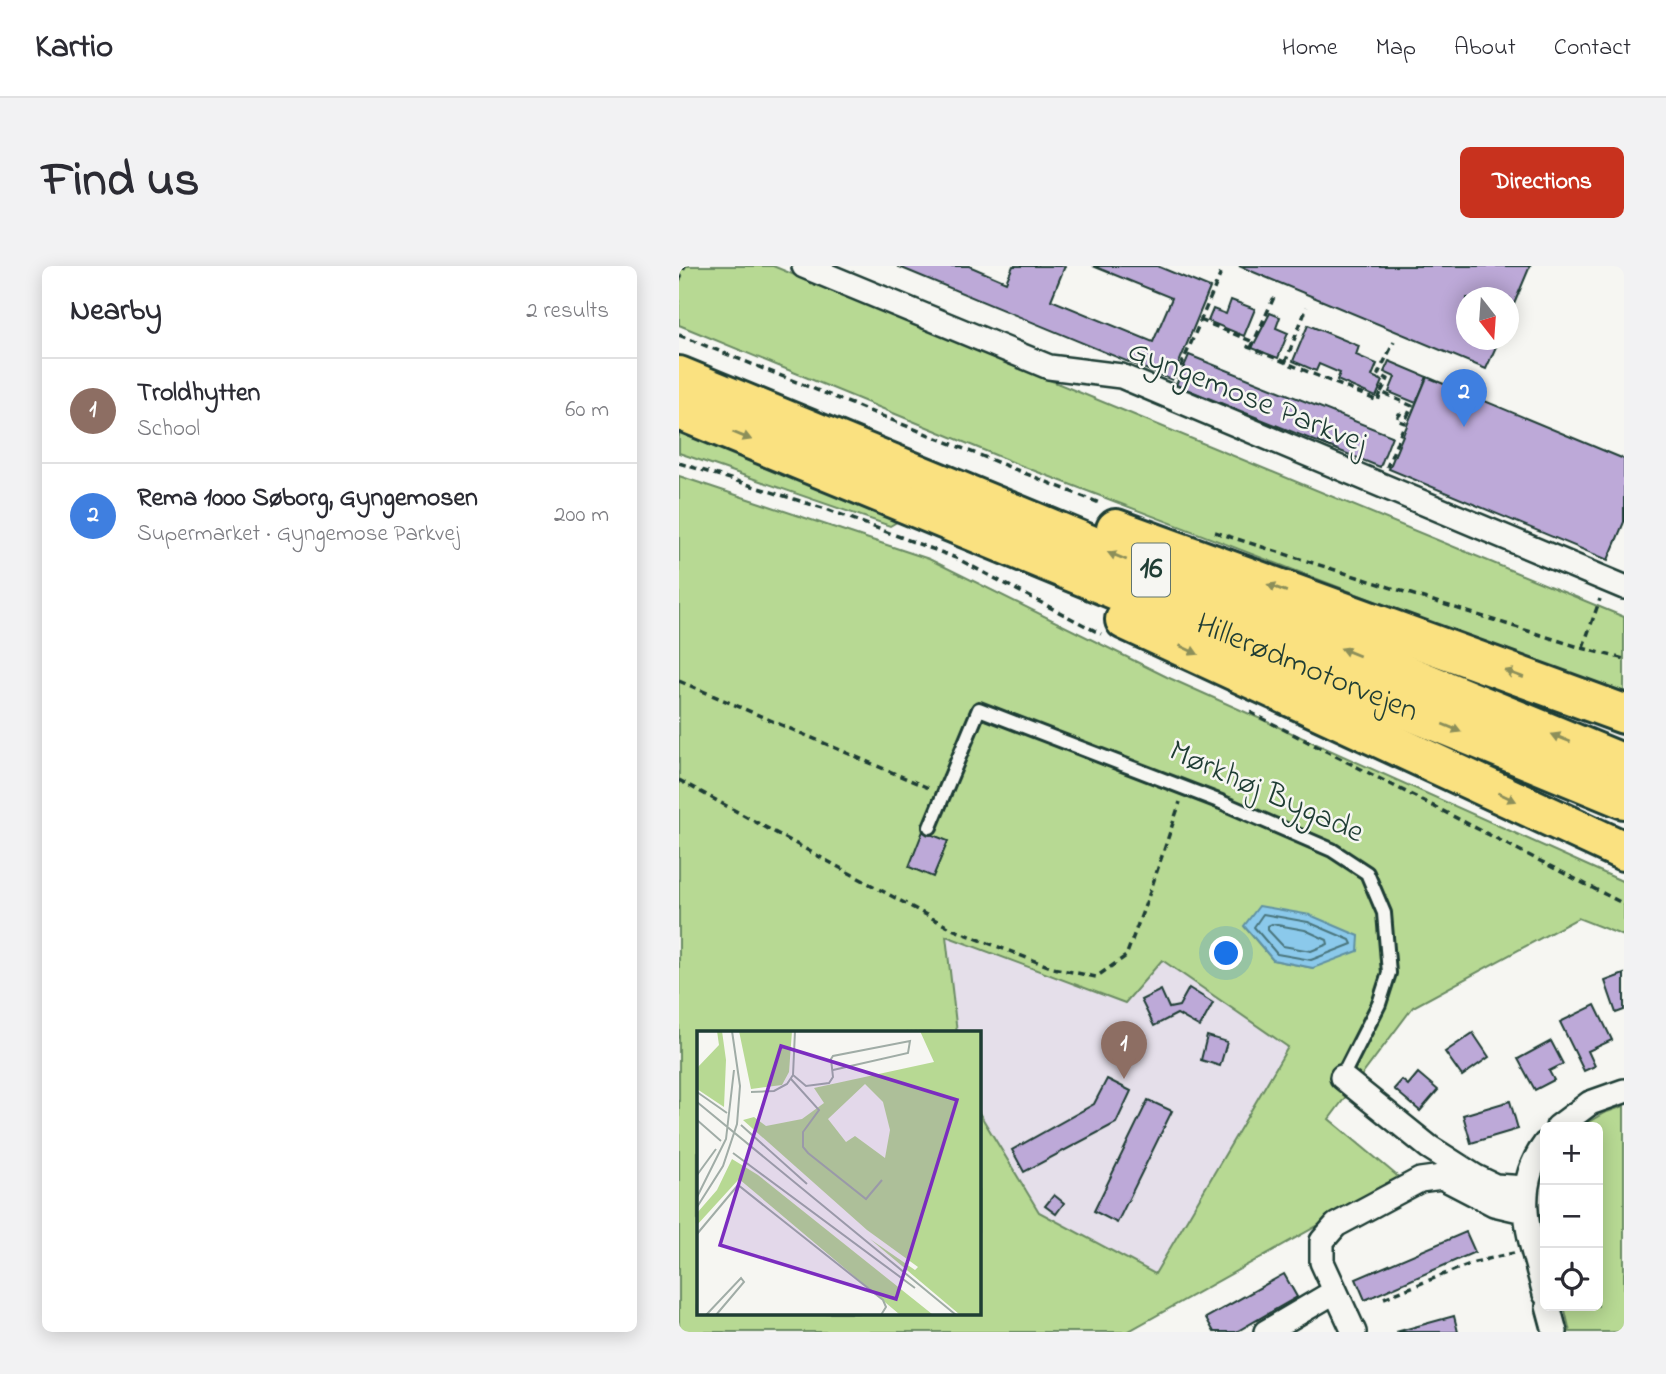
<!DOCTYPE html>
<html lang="en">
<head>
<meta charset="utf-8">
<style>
  body { margin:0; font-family:"Indie Flower",sans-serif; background:#f2f2f3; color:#2b2b33 }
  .controls { position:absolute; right:21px; bottom:21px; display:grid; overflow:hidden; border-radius:10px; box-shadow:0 4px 18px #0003 }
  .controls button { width:63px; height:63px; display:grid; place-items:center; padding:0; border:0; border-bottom:2px solid #e1e1e2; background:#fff; color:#2b2b33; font:35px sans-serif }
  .compass { position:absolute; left:777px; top:21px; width:63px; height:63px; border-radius:50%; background:#fff; box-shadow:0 4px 18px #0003; rotate:163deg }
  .you { position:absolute; left:548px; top:688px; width:24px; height:24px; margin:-18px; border:5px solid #fff; border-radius:50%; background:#1a73e8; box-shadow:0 0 0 10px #1a73e833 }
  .badge { display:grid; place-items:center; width:46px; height:46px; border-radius:50%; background:#c8321e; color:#fff; font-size:23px; font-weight:700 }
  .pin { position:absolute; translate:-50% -58px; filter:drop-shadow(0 2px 4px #0008) }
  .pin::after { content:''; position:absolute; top:37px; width:24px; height:21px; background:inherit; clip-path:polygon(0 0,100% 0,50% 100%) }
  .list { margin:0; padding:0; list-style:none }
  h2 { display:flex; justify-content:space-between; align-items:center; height:91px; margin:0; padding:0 28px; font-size:30px }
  h2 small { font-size:23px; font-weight:400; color:#7c7c81 }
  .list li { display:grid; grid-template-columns:46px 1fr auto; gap:21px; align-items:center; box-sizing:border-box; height:105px; padding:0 28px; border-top:2px solid #e1e1e2 }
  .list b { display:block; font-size:26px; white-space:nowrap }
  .list p { margin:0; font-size:23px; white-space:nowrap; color:#7c7c81 }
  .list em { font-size:23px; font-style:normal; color:#7c7c81 }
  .icon { flex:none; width:38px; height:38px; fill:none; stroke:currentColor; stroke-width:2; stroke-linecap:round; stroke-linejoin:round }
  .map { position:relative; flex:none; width:945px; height:1066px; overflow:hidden; border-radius:10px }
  header { display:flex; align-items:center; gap:42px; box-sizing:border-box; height:98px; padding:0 35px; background:#fff; border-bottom:2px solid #e1e1e2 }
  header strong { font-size:33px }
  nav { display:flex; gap:38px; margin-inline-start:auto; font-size:24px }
  .intro { display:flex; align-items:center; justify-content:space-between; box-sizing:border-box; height:168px; padding:0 42px }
  h1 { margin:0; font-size:49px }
  .button { padding:18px 32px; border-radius:10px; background:#c8321e; color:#fff; font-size:24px; font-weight:700 }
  main { display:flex; gap:42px; padding:0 42px }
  aside { flex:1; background:#fff; border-radius:10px; box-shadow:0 4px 18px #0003 }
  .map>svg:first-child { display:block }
  .built { fill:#e5dfea }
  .green { fill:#b7d993; stroke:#6b8b64; stroke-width:2; fill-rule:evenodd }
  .water { fill:#8bc9eb; stroke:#6091a2; stroke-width:2 }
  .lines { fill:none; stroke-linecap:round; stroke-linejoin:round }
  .shore { stroke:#4a757d; stroke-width:2 }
  .building { fill:#bda9d8; stroke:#1f3d34; stroke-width:2 }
  .service-casing { stroke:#1f3d34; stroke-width:18 }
  .minor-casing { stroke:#1f3d34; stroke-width:28 }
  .motorway-casing { stroke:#1f3d34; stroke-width:44 }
  .path { stroke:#1f3d34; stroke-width:3.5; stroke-dasharray:7 5; stroke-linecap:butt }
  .service { stroke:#f6f6f2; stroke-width:12 }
  .minor { stroke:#f6f6f2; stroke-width:23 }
  .motorway { stroke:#fae180; stroke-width:38 }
  .oneway { fill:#8c8f5a }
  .labels { text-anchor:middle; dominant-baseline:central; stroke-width:5; stroke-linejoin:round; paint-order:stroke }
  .shield { fill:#f6f6f2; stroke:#60746d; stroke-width:2 }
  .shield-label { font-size:30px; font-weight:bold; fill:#1f3d34 }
  .street-label { font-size:32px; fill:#1f3d34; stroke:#f6f6f2 }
  .inset-road { fill:none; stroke:#a0aca6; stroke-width:2 }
  .view { fill:#7b2cbf; fill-opacity:0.15; stroke:#7b2cbf; stroke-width:3.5 }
  .inset-edge { fill:none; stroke:#1f3d34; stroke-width:3.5 }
</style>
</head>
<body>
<header>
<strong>Kartio</strong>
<nav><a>Home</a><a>Map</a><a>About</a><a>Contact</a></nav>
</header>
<div class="intro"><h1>Find us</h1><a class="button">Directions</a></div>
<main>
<aside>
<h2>Nearby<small>2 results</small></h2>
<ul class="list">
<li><span class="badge" style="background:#8d6e63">1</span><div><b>Troldhytten</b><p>School</p></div><em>60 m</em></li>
<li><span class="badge" style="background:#3f7fe0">2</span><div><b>Rema 1000 Søborg, Gyngemosen</b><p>Supermarket · Gyngemose Parkvej</p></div><em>200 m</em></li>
</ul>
</aside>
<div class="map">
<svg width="945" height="1066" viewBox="0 0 945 1066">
  <rect width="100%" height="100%" fill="#f6f6f2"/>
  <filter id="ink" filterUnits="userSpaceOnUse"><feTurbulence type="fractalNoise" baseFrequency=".0143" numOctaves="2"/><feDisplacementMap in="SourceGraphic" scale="14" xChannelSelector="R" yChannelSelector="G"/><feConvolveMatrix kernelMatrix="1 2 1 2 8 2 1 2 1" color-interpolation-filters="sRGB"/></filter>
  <g filter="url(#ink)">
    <path class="built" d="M267 670 446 737 483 694 609 781 476 1008 360 946 299 845V767H278Z"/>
    <g class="green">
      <path d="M0 0H94L945 351V428L863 399 343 200 0 59Z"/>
      <path d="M0 153 221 254 211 260 0 187Z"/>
      <path d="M0 210 250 293 488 411 945 616V670L899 652 734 741 650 853 722 913 448 1066H0ZM565 660 634 702 594 694ZM267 670 446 737 483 694 609 781 476 1008 360 946 299 845V1047H19V767H278Z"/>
      <path d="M945 840V1066H891L885 1040H919V861H901L925 847Z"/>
    </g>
    <path class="water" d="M580 640 631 649 680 670 679 685 634 702 594 694 565 660Z"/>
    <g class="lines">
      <g class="shore">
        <path d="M584 648 629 656 671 674 673 678 632 694 598 688 575 661Z"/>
        <path d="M593 658 626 664 648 674 649 678 632 685 604 680 589 664V660Z"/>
      </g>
    </g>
    <g class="building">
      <path d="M218 0H290L327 16 334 0H386L372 34 474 76 493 32 414 0H478L531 22 493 114Z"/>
      <path d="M560 0H851L830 50V32H788V74H820L807 103Z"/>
      <path d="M552 34 576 43 565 70 529 55 534 43 547 48Z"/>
      <path d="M591 47 601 51 597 62 609 67 599 92 573 82Z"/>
      <path d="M629 59 680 80 677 89 698 98 693 110 704 115 697 131 658 114 661 107 640 98 637 105 614 95Z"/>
      <path d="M510 89 713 170 701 201 497 119Z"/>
      <path d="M710 95 748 111 737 137 710 126 716 111 705 106Z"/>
      <path d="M748 111 945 193V256L929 294 710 203Z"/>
      <path d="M244 565 269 575 254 611 230 601Z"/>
      <path d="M945 708V744L937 747 926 715Z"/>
      <path d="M510 722 534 737 521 761 498 748 475 760 462 734 482 724 490 742 500 740Z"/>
      <path d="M916 739 933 774 909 785 916 800 905 805 881 756Z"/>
      <path d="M794 767 810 791 783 810 766 786Z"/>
      <path d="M528 770 548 776 541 800 522 794Z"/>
      <path d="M872 775 884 798 870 805 875 814 856 824 839 793Z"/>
      <path d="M739 807 759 824 741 845 715 823 723 814 729 819Z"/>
      <path d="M428 813 452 825 437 857 345 906 333 884 415 838Z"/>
      <path d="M469 834 493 845 438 957 415 945Z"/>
      <path d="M831 835 839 863 792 877 784 849Z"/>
      <path d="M375 929 385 937 377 948 366 940Z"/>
      <path d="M787 966 796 986 686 1034 677 1013Z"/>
      <path d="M605 1008 618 1031 557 1066H535L527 1052Z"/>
      <path d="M775 1050 779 1066H717Z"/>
    </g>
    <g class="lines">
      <defs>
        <path id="service" d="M251 561 300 443 542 536 653 584 688 607 705 647 710 707 700 738 663 811"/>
        <g id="minor">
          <path d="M125 0 370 101 442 110 945 321"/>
          <path d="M663 811 750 881 797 911 816 920 847 922"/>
          <path d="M879 861 911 837 945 825"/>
          <path d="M866 878C830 925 853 977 866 1028"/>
          <path d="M869 1040 876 1066"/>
          <path d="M587 1066 655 1026"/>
          <path d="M675 1066 643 996V975L657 959 741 914 763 911 815 938 845 945"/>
        </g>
        <g id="motorway">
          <path d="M0 110 945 498"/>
          <path id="s1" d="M0 144 945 533"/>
          <path d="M437 263 945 448"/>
          <path d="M446 354 945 585"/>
        </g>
      </defs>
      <use href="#service" class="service-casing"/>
      <use href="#minor" class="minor-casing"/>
      <use href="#motorway" class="motorway-casing"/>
      <g class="path">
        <path d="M0 15 6 0"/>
        <path d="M521 54 572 75 569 81 572 82 699 135 702 126 733 140 728 151 720 148 718 154 726 157 708 201"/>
        <path d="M0 69 423 238"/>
        <path d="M572 82 596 29"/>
        <path d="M606 97 628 41"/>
        <path d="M497 112 542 7"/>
        <path d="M702 126 709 113 699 108 715 76"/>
        <path d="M0 197 150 244 277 292 422 368"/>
        <path d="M536 266 903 382 945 393"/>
        <path d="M904 381 921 333"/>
        <path d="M0 415 252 523"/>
        <path d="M571 446 945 638"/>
        <path d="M0 514 273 663 374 702 417 711 447 690 471 626 501 536"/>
        <path d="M705 1032 796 996 835 987"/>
      </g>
      <use href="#service" class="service"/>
      <use href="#minor" class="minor"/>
      <use href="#motorway" class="motorway"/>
    </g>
    <defs><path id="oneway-solid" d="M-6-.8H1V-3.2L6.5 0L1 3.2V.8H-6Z" transform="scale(1.75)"/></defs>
    <g class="oneway">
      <use href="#oneway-solid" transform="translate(63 170) rotate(22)"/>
      <use href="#oneway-solid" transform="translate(438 290) rotate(-158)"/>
      <use href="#oneway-solid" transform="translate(598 322) rotate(-160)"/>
      <use href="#oneway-solid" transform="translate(510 384) rotate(25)"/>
      <use href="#oneway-solid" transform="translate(671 386) rotate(-158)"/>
      <use href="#oneway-solid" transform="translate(835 408) rotate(-160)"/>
      <use href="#oneway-solid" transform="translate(773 462) rotate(22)"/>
      <use href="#oneway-solid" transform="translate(882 472) rotate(-158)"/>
      <use href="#oneway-solid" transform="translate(828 531) rotate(25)"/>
    </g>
  </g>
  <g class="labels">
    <rect class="shield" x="453" y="277.5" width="38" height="53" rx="5"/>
    <g class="shield-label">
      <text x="472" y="304">16</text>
    </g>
    <g class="street-label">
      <text transform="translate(568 132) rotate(22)">Gyngemose Parkvej</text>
      <text stroke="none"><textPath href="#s1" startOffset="679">Hillerødmotorvejen</textPath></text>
      <text transform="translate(587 527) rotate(24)">Mørkhøj Bygade</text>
    </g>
  </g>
  <g transform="translate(18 765)">
    <rect width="284" height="284" fill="#f6f6f2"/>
    <path d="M20 0H25L29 29 27 76 0 58V37L22 14ZM42 0H95L92 41 85 54 54 58ZM223 0H283V283H262L173 208 218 239 221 236 170 199 46 89 57 86 69 95 105 88 127 72 117 57 237 31ZM168 53 186 71 193 99 188 127 158 105 149 111 131 88ZM35 128 61 144 235 283H202L42 148 0 194V182L20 159Z" fill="#b7d993" fill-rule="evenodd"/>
    <path class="inset-road" d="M96 44 109 55 132 52 136 46 134 28 136 25 213 10 211 22 136 39M94 48 122 79 106 101V116L111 122 169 168 185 149M0 61 30 82M54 61 77 60 90 53 96 44 98 0M0 71 259 284M0 89 24 110M44 94 110 153M36 122 218 257M0 144 19 118M0 166 29 108 37 39M0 176 26 135 40 93 43 55 35 0M0 203 41 154 186 269 189 276 184 284M9 284 44 247 47 251 19 284"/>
    <path class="view" d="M84 15 260 69 199 268 23 214Z"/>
    <rect width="284" height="284" class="inset-edge"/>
  </g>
</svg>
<div class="controls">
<button>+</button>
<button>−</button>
<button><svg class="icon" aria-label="locate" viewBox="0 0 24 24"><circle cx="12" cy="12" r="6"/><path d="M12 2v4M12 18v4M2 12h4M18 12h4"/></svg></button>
</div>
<svg class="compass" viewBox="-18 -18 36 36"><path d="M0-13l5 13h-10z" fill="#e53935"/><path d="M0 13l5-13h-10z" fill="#7c7c81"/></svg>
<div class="you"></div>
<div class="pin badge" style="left:445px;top:813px;background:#8d6e63">1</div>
<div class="pin badge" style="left:785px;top:161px;background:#3f7fe0">2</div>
</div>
</main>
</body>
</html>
